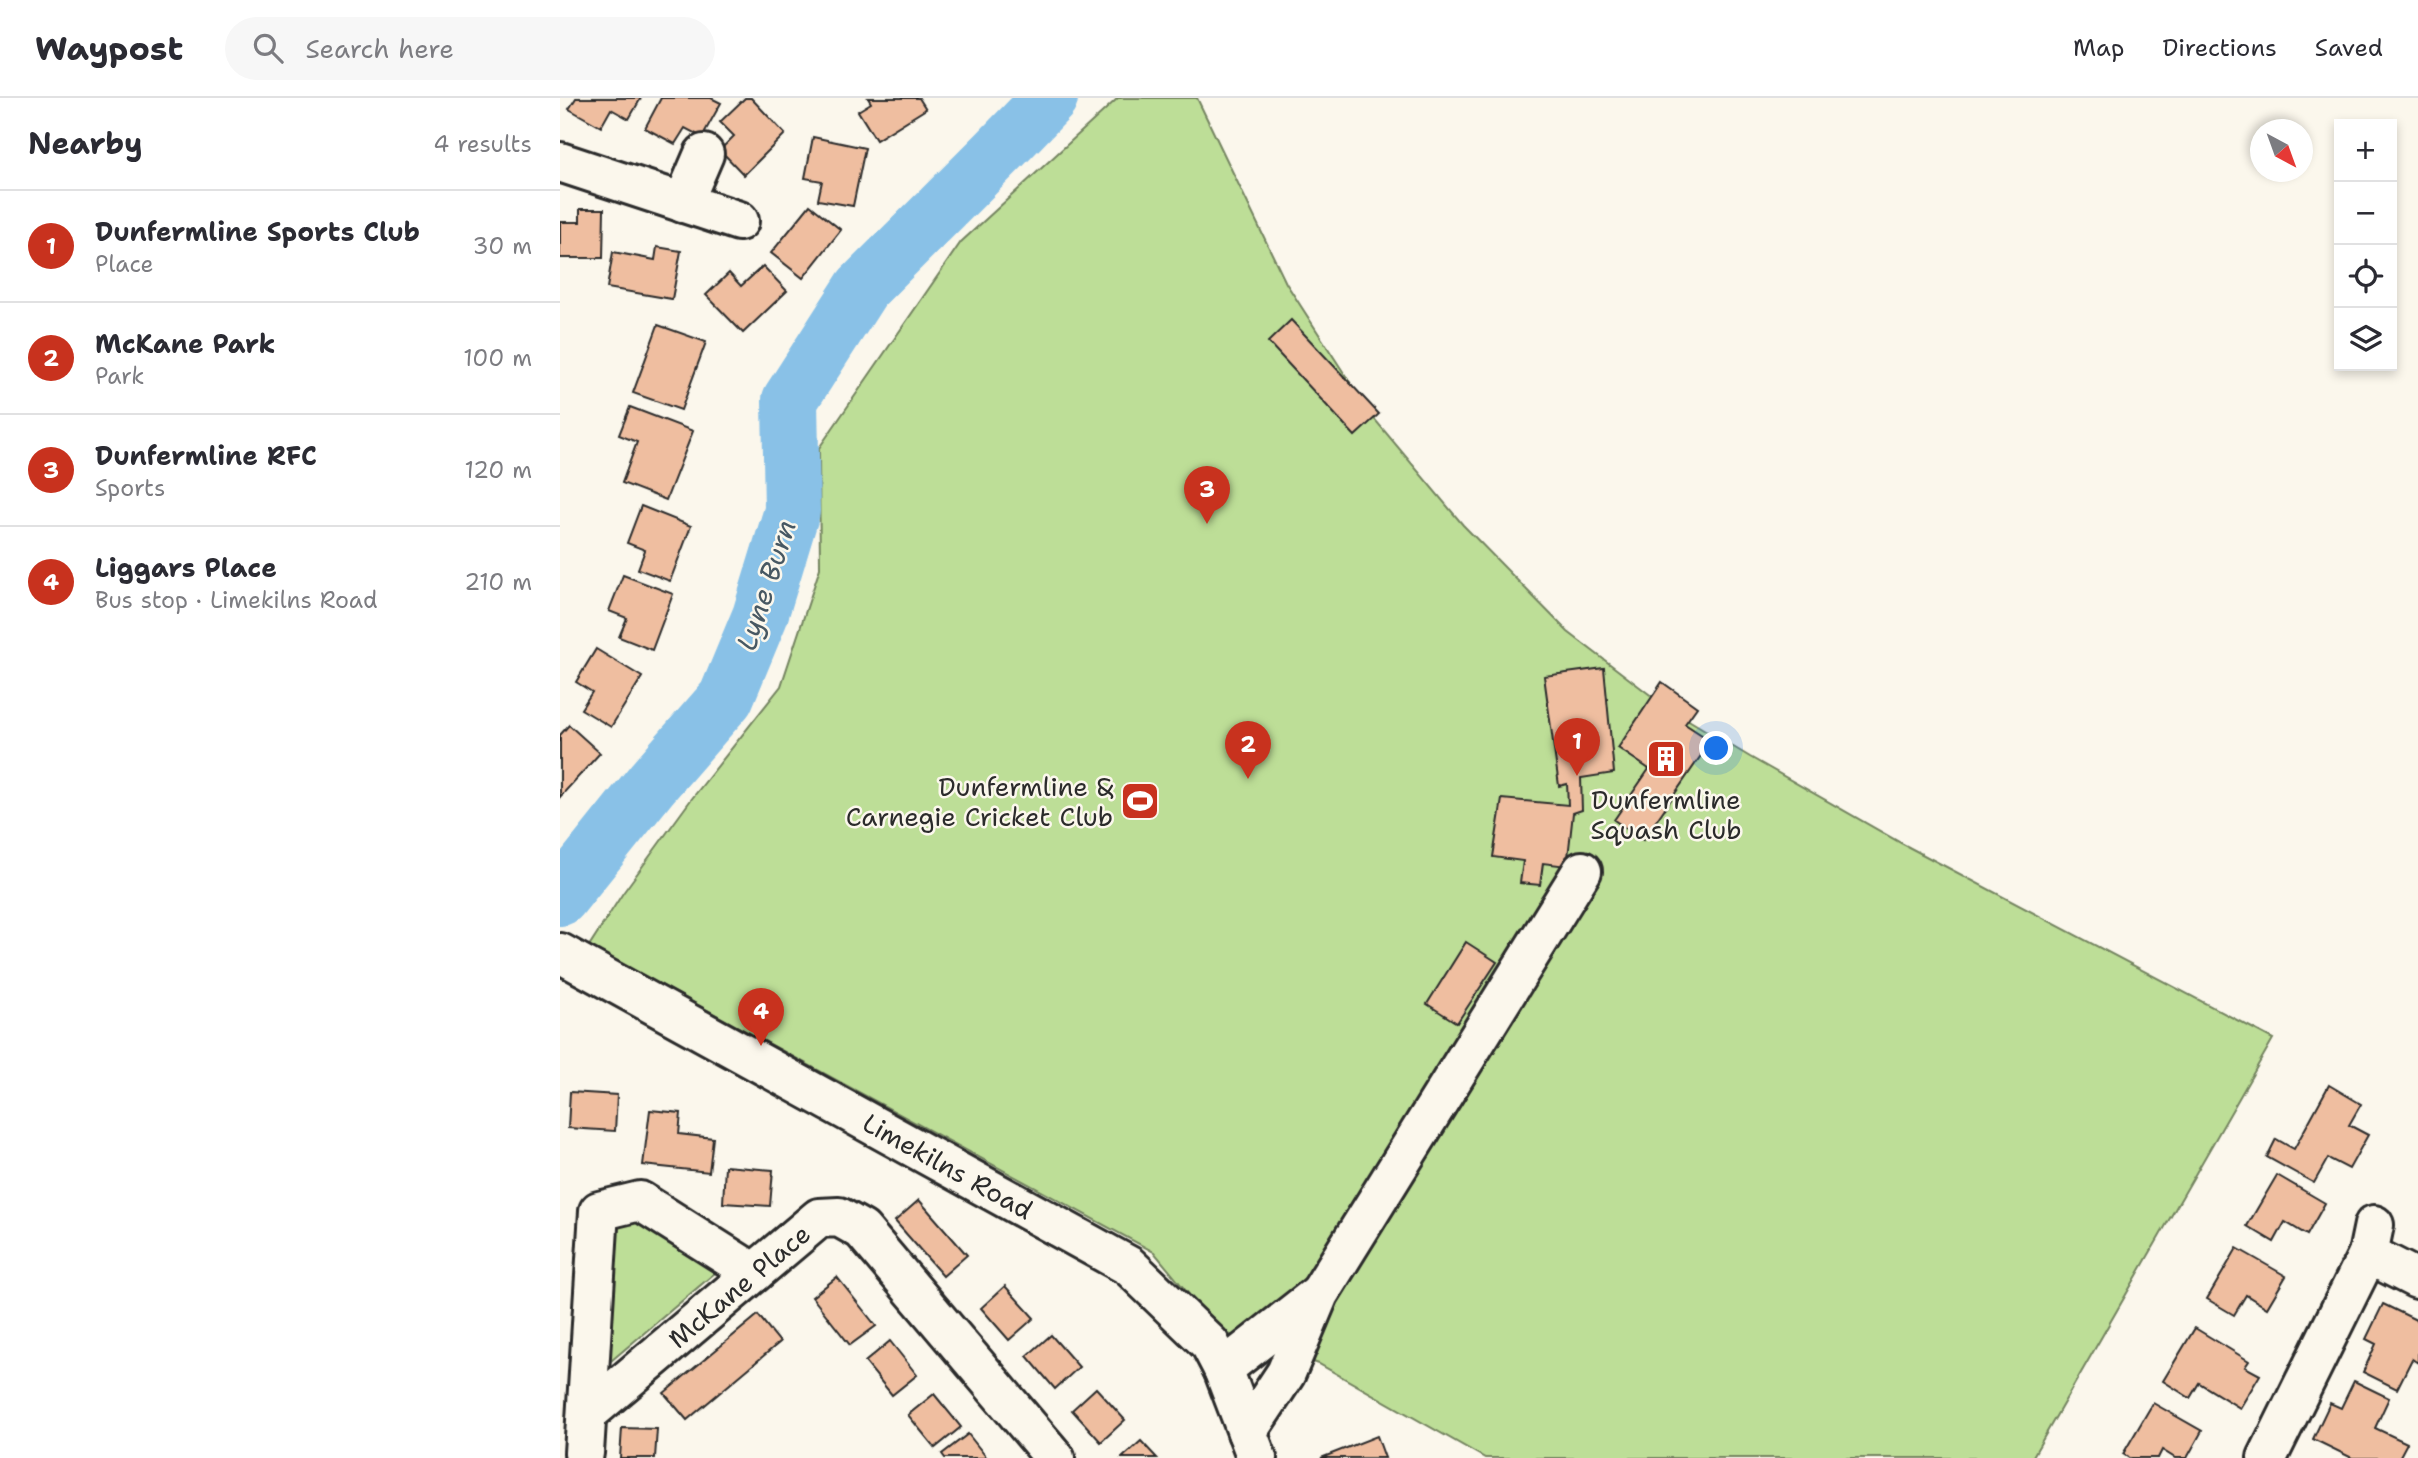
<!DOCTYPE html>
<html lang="en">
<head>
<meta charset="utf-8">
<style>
  body { margin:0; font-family:"Shantell Sans",sans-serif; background:#f7f7f7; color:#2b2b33 }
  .controls { position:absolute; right:21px; top:21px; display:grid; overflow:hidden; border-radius:0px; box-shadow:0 4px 10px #0003 }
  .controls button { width:63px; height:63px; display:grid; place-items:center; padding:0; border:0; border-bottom:2px solid #e1e1e2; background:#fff; color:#2b2b33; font:35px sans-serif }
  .compass { position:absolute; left:1690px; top:21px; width:63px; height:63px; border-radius:50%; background:#fff; box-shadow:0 4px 10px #0003; rotate:139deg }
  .you { position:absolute; left:1157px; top:651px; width:24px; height:24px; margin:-18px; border:5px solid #fff; border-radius:50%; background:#1a73e8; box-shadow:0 0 0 10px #1a73e833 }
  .badge { display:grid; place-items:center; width:46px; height:46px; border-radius:50%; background:#c8321e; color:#fff; font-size:23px; font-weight:700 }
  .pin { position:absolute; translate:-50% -58px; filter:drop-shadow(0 2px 4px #0008) }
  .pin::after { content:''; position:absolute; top:37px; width:24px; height:21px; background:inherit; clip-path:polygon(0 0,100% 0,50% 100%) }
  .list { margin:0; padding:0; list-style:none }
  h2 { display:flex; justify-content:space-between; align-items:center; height:91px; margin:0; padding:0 28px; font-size:30px }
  h2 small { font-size:23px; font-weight:400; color:#7c7c81 }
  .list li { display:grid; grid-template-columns:46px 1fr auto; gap:21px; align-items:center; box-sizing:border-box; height:112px; padding:0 28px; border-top:2px solid #e1e1e2 }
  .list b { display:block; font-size:26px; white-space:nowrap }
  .list p { margin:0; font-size:23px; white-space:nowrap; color:#7c7c81 }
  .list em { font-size:23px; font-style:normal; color:#7c7c81 }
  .icon { flex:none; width:38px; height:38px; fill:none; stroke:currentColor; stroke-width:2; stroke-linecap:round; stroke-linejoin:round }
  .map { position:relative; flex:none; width:1858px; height:1360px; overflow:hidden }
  header { display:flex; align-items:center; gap:42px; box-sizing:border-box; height:98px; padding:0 35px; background:#fff; border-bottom:2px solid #e1e1e2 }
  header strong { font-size:33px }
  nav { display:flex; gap:38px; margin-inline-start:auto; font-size:24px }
  .search { width:490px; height:63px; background:#f7f7f7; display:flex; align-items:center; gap:18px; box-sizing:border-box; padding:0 24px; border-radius:38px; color:#7c7c81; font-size:26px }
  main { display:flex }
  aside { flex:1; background:#fff }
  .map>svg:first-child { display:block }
  .green { fill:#bdde97; stroke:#748461; stroke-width:2 }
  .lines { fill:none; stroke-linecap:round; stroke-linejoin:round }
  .river { stroke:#89c1e7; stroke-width:56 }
  .building { fill:#efbea0; stroke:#2b2b2b; stroke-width:2 }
  .minor-casing { stroke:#2b2b2b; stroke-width:44 }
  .major-casing { stroke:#2b2b2b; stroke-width:44 }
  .minor { stroke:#fbf7ec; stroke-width:38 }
  .major { stroke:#fbf7ec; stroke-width:38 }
  .labels { text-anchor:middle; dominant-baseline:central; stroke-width:5; stroke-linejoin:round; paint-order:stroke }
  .poi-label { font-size:26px; fill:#2b2b2b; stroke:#fbf7ec; text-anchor:end }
  .street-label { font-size:26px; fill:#2b2b2b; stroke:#fbf7ec }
  .water-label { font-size:28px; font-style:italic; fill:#475863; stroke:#fbf7ec }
</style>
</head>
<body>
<header>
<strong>Waypost</strong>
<div class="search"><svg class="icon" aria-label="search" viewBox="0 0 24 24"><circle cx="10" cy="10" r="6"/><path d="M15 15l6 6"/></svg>Search here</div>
<nav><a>Map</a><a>Directions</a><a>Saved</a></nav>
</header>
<main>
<aside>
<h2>Nearby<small>4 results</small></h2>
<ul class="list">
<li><span class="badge">1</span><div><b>Dunfermline Sports Club</b><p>Place</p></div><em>30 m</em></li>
<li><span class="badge">2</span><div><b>McKane Park</b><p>Park</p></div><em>100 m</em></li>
<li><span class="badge">3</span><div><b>Dunfermline RFC</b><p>Sports</p></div><em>120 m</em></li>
<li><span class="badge">4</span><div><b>Liggars Place</b><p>Bus stop · Limekilns Road</p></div><em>210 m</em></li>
</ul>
</aside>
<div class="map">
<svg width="1858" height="1360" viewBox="0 0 1858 1360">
  <rect width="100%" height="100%" fill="#fbf7ec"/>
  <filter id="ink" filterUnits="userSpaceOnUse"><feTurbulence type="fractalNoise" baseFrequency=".0143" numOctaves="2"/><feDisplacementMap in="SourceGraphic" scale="14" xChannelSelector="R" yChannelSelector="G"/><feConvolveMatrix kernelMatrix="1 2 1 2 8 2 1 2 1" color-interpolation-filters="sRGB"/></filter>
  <g filter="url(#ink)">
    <g class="green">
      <path d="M558 0H637L726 185 811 317 903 427 1008 534 1102 606 1190 659 1341 745 1713 941 1472 1360H925L759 1266 659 1233 594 1154 29 848 63 795 130 703 221 588 260 470 259 350 401 144Z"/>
      <path d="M76 1123 156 1174 38 1274 46 1131Z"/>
    </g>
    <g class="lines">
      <path class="river" d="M0 800 92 685 166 600 200 518 232 413 230 302 302 190 438 54 490 0"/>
    </g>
    <g class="building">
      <path d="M16 0H81L69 21 51 11 41 29 9 11Z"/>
      <path d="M101 0H151L161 5 142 39 125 30 115 46 85 30Z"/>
      <path d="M185 0H191L225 36 184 77 160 52 174 38 160 24Z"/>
      <path d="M308 0H359L366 11 316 42 298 13 311 5Z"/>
      <path d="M253 39 305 50 293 108 258 102 262 83 245 80Z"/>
      <path d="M250 107 281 132 243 180 211 155Z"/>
      <path d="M20 111H44L43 160H0V124H20Z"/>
      <path d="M97 149 121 153 112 201 47 190 53 154 95 162Z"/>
      <path d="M203 168 227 193 183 235 146 197 169 175 181 188Z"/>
      <path d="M731 222 819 316 795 338 708 244Z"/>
      <path d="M98 227 146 244 121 312 73 295Z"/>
      <path d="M70 309 133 333 106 402 62 385 77 344 59 337Z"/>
      <path d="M81 408 131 428 110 483 78 471 85 452 67 445Z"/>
      <path d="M63 477 113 496 92 552 59 539 67 520 49 513Z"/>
      <path d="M36 551 82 579 51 629 21 611 32 594 16 584Z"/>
      <path d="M1044 570 1054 675 1021 680 1022 712 1013 715 1007 768 983 765 980 787 960 785 963 763 933 759 942 701 1008 707 1007 686 999 688 984 578Z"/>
      <path d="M1102 584 1137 609 1125 626 1151 643 1083 742 1054 722 1089 671 1058 650Z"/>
      <path d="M9 627 40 655 0 699V637Z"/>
      <path d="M906 844 937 864 897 925 867 906Z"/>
      <path d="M1769 987 1801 1006 1789 1027 1808 1037 1789 1071 1768 1060 1754 1085 1707 1059 1716 1041 1734 1051Z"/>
      <path d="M10 994 57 997 55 1033 8 1030Z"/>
      <path d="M90 1012 121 1015 119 1036 153 1040 149 1074 83 1067Z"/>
      <path d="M165 1068 213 1072 210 1108 163 1105Z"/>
      <path d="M1717 1077 1765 1105 1747 1137 1725 1124 1714 1144 1687 1128Z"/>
      <path d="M359 1102 407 1157 383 1178 335 1123Z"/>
      <path d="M1677 1150 1726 1178 1707 1210 1686 1197 1674 1217 1647 1201Z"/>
      <path d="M277 1179 316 1228 290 1247 252 1199Z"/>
      <path d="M445 1188 474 1220 449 1242 421 1210Z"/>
      <path d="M1823 1206 1858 1223V1265L1852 1261 1837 1291 1803 1274 1816 1246 1806 1241Z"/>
      <path d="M198 1217 220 1244 127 1322 104 1295Z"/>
      <path d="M1635 1230 1689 1263 1685 1269 1700 1277 1680 1310 1639 1285 1630 1300 1603 1283Z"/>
      <path d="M491 1237 519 1269 495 1291 467 1258Z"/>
      <path d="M330 1243 357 1277 332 1297 305 1264Z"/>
      <path d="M1794 1283 1829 1300 1815 1330 1847 1345 1839 1360H1792L1753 1341 1770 1305 1781 1310Z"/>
      <path d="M536 1290 565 1322 541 1344 512 1312Z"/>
      <path d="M374 1296 401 1329 375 1350 348 1317Z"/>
      <path d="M1593 1305 1642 1333 1627 1360H1615L1602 1352 1598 1360H1569L1563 1356Z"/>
      <path d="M62 1330 97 1331 95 1360H60Z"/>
      <path d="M408 1336 427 1360H385L382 1356Z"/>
      <path d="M817 1338 825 1360H761Z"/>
      <path d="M581 1343 597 1360H562Z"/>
    </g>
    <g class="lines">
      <defs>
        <g id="minor">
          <path d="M0 64 179 123"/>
          <path d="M123 105 144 56"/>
          <path d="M1808 1156 1857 1181"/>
          <path d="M663 1271 757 1197"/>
          <path d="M28 1315 259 1120 279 1119 302 1132 495 1360"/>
          <path d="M687 1334 726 1275 759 1196 1022 773"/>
          <path d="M24 1355 39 1113 80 1103 194 1175"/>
          <path d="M1707 1360 1808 1156 1814 1127"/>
        </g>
        <path id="major" d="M0 855 569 1168 650 1246 663 1271 697 1360"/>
      </defs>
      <use href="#minor" class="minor-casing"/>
      <use href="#major" class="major-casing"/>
      <use href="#minor" class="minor"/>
      <use href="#major" class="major"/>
    </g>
  </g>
  <defs>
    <symbol id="building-square" viewBox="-11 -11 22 22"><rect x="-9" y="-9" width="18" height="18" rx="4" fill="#c8321e" stroke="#fbf7ec"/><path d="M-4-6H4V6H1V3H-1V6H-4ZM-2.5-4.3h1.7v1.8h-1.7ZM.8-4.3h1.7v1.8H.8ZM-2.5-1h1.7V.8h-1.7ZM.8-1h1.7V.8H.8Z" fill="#fff"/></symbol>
    <symbol id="stadium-square" viewBox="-11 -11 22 22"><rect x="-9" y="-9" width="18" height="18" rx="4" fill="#c8321e" stroke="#fbf7ec"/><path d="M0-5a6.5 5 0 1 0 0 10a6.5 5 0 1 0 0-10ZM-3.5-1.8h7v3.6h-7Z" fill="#fff"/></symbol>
  </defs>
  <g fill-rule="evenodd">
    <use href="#building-square" x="1084" y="639" width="44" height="44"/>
    <use href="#stadium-square" x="558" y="681" width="44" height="44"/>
  </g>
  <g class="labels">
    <g class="poi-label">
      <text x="553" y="688">Dunfermline &amp;<tspan x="553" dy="30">Carnegie Cricket Club</tspan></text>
      <text x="1106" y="701" text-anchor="middle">Dunfermline<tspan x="1106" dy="30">Squash Club</tspan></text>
    </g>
    <g class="street-label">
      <text transform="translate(388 1068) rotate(29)">Limekilns Road</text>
      <text transform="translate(179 1188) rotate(-40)">McKane Place</text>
    </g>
    <g class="water-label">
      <text transform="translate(206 487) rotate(-72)">Lyne Burn</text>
    </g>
  </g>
</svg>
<div class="controls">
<button>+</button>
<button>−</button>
<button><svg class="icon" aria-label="locate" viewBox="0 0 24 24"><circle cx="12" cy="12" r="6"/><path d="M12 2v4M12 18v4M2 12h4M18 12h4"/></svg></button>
<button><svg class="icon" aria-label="layers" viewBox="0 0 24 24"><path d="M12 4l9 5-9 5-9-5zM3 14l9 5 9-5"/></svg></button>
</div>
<svg class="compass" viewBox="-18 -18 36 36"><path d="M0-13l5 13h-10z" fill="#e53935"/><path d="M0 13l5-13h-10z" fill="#7c7c81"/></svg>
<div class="you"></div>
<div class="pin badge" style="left:1017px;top:678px">1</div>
<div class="pin badge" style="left:688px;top:681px">2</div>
<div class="pin badge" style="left:647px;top:426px">3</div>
<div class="pin badge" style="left:201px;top:948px">4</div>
</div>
</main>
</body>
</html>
